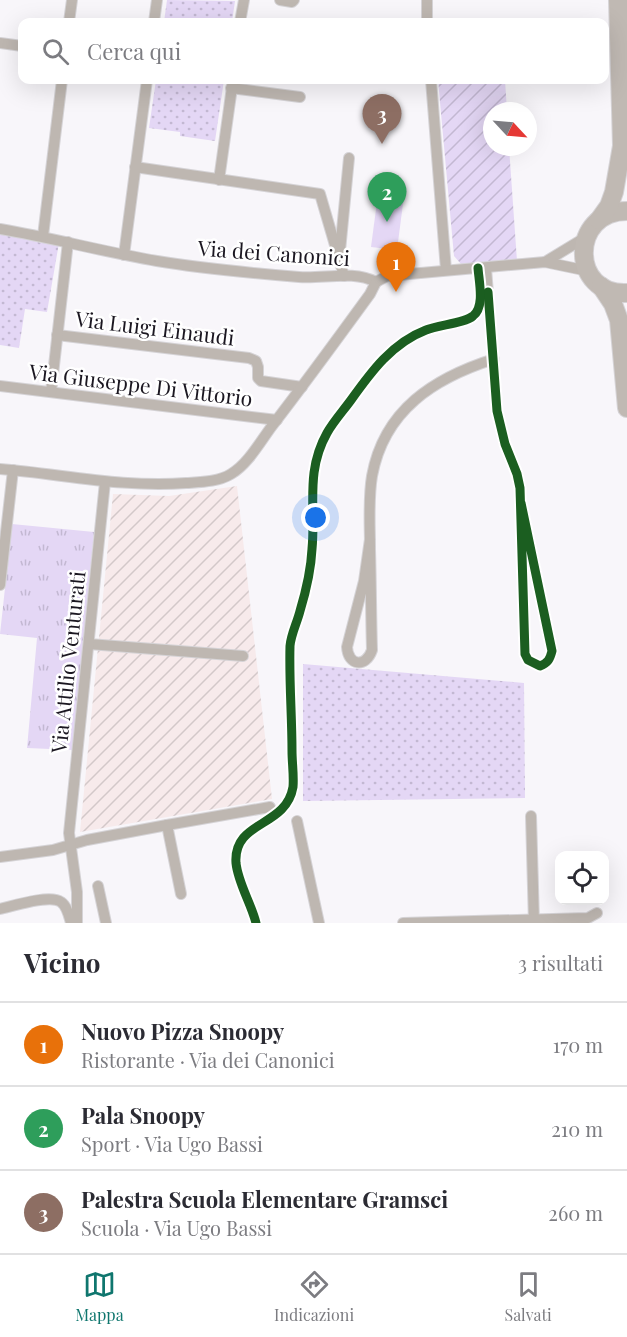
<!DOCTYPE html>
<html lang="it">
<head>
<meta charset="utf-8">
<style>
  body { margin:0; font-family:"Playfair Display",serif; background:#f7f7f7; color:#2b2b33 }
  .controls { position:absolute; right:18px; bottom:18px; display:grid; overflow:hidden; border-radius:12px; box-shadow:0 6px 24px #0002 }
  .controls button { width:54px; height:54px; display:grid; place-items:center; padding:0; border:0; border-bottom:2px solid #e1e1e2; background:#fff; color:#2b2b33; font:30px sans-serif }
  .compass { position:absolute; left:483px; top:102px; width:54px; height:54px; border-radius:50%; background:#fff; box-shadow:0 6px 24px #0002; rotate:116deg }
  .you { position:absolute; left:316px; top:518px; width:21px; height:21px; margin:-15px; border:4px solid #fff; border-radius:50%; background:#1a73e8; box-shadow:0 0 0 9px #1a73e833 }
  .badge { display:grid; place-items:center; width:39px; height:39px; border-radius:50%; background:#0f766e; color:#fff; font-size:20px; font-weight:700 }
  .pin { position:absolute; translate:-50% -50px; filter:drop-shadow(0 2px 3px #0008) }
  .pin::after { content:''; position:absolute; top:32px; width:21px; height:18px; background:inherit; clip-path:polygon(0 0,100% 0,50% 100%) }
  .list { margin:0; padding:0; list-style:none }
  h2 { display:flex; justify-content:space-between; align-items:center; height:78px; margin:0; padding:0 24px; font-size:26px }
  h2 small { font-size:20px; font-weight:400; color:#7c7c81 }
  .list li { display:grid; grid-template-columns:39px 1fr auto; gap:18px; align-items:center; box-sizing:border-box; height:84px; padding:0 24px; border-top:2px solid #e1e1e2 }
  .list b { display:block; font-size:22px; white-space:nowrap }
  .list p { margin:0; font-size:20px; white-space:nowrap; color:#7c7c81 }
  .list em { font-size:20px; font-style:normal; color:#7c7c81 }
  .icon { flex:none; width:33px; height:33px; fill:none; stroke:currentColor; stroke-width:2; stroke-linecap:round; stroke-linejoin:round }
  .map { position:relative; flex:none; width:627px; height:923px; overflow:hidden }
  .search { position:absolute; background:#fff; box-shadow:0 6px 24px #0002; left:18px; right:18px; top:18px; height:66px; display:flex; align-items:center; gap:15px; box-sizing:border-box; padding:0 21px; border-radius:12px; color:#7c7c81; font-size:22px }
  .sheet { height:330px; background:#fff }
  nav { display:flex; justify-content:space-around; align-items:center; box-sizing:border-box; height:84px; border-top:2px solid #e1e1e2; background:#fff; font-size:16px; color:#7c7c81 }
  nav a { display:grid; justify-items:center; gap:3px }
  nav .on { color:#0f766e }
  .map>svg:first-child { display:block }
  .industrial { fill:url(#industrial-furrows) }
  .grass { fill:url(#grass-tufts) }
  .park { fill:url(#park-dots) }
  .garden { fill:url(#garden-furrows) }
  .pitch { fill:#e4d7f5 }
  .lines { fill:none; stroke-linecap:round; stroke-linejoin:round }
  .street-casing { stroke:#d5d3d6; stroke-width:12 }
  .primary-casing { stroke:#d5d3d6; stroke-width:20 }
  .street { stroke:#beb7b1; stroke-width:10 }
  .primary { stroke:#c0b9b3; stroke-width:18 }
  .cycleway-casing { stroke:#fff; stroke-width:13 }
  .cycleway { stroke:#1b5e20; stroke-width:9 }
  .labels { text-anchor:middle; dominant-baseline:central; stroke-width:5; stroke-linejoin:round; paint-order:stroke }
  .street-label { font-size:21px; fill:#1b1721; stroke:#fff }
</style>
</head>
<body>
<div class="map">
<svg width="627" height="923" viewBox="0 0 627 923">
  <defs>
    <pattern id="industrial-furrows" width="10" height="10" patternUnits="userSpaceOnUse" patternTransform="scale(1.5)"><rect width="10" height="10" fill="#f7eaeb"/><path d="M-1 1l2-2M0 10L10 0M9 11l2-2" fill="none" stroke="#d3c8c9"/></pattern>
    <pattern id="grass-tufts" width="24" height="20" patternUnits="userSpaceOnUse" patternTransform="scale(1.5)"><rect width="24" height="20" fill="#e4d7f5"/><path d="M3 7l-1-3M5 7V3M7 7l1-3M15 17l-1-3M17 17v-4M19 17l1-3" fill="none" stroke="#c3b8d2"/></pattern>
    <pattern id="park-dots" width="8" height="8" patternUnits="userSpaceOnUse" patternTransform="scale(1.5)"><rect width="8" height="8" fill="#e4d7f5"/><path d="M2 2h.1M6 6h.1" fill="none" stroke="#c3b8d2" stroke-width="1.8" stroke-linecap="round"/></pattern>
    <pattern id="garden-furrows" width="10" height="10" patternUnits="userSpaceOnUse" patternTransform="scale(1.5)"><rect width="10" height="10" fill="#e4d7f5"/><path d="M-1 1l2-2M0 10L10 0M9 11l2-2" fill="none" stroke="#c3b8d2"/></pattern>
  </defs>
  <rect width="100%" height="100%" fill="#f8f6fa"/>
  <path class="industrial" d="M237 486 272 799 80 832 113 494 169 496Z"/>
  <path class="grass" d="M12 524 94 532 73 750 27 748 37 638 0 634Z"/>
  <g class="park">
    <path d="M167 0 235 1 232 22H164Z"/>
    <path d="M156 80H224L215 141 180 136V132L149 128Z"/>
    <path d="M0 233 42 243H59L47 312 25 309 19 348 0 345Z"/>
    <path d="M303 664 524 683 525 798 303 801Z"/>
  </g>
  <path class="garden" d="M438 80H505L507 111H492V147H509L517 261 461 264 454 256Z"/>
  <path class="pitch" d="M378 194 404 196 397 250 371 247Z"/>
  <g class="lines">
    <defs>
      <g id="street">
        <path d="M280 0 292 2 294 0"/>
        <path d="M427 0V22"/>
        <path d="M69 22 72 0"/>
        <path d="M154 22 157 0"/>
        <path d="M240 22 244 0"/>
        <path d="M0 43 22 46"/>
        <path d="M431 80 446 270"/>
        <path d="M231 88 300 97"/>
        <path d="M135 167 320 194 344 276"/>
        <path d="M219 180 233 80"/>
        <path d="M0 229C53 238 104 252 157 261 204 269 251 273 299 277 324 279 353 270 376 282"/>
        <path d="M43 236 62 80"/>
        <path d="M340 251 349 158"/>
        <path d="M124 255 147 80"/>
        <path d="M545 262 586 237"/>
        <path d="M486 268 497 411 505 444 517 474 520 488 525 654 528 660 540 666C548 663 550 659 552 651L521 503"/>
        <path d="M376 282 387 276 545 262 588 271"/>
        <path d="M57 335 249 358 256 361 258 367V378L261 381 302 387"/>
        <path d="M0 386 277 420"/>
        <path d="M51 392 68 242"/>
        <path d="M0 469C62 474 124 488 186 483 201 482 218 482 231 474 248 464 260 442 272 426 306 382 338 338 370 294L376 282"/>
        <path d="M370 539 364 581 347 647C348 666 366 668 372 650 371 617 371 583 370 549 370 525 368 500 372 476 384 410 434 378 494 359"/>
        <path d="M0 585 13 470"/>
        <path d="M89 644 243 656"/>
        <path d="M531 816 534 923"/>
        <path d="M297 821 319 923"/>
        <path d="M167 825 181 894"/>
        <path d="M0 857 53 850 87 840 167 825 270 807"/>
        <path d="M98 886 106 923"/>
        <path d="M0 909C13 906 50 894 61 902 67 906 69 916 71 923"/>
        <path d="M77 923V892L69 833 105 482"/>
        <path d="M403 923 588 918 597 913"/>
      </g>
      <g id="primary">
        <path d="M627 211C569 211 570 296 627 293"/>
        <path d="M599 220 609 206 614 192 622 146 618 0"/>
        <path d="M601 286 613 304 619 320 627 408"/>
      </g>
    </defs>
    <use href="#street" class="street-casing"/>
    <use href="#primary" class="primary-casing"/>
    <use href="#street" class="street"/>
    <use href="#primary" class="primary"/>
    <defs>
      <g id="cycleway">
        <path d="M488 292 497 411 505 444 517 474 520 488 525 654 528 660 540 666C548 663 550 659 552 651L521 503"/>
        <path d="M256 923C251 903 238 883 236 863 233 820 286 828 293 787 294 775 292 763 292 751 292 716 289 681 290 646 291 634 297 623 300 611 306 591 311 570 312 549 316 508 305 472 327 433 333 422 343 411 351 400 371 372 392 343 426 330 438 325 465 323 473 316 485 307 479 282 478 268"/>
      </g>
    </defs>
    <use href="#cycleway" class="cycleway-casing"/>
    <use href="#cycleway" class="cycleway"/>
  </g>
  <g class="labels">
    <g class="street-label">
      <text transform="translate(274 252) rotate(4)">Via dei Canonici</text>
      <text transform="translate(155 327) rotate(7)">Via Luigi Einaudi</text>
      <text transform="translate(141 384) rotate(7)">Via Giuseppe Di Vittorio</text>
      <text transform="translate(67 662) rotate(-84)">Via Attilio Venturati</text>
    </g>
  </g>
</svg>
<div class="controls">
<button><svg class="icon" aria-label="locate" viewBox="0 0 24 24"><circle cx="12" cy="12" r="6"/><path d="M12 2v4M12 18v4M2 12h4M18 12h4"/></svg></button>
</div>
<svg class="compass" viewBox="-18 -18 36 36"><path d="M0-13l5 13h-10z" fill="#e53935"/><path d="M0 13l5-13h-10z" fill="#7c7c81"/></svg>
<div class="you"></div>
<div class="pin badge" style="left:396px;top:292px;background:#e8710a">1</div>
<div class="pin badge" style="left:387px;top:222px;background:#2e9e5b">2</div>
<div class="pin badge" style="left:382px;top:144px;background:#8d6e63">3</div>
<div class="search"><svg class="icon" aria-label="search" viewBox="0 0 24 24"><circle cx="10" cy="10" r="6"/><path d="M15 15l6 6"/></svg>Cerca qui</div>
</div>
<section class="sheet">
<h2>Vicino<small>3 risultati</small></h2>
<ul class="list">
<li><span class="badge" style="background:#e8710a">1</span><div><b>Nuovo Pizza Snoopy</b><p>Ristorante · Via dei Canonici</p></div><em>170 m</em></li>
<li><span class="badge" style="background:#2e9e5b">2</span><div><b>Pala Snoopy</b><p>Sport · Via Ugo Bassi</p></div><em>210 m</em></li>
<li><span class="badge" style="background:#8d6e63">3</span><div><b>Palestra Scuola Elementare Gramsci</b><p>Scuola · Via Ugo Bassi</p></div><em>260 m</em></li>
</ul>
</section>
<nav>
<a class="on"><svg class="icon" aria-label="map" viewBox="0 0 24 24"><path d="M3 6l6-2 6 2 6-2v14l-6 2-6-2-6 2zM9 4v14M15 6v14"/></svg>Mappa</a>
<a><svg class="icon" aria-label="directions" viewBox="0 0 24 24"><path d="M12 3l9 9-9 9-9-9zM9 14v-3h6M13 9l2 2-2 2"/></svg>Indicazioni</a>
<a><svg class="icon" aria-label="saved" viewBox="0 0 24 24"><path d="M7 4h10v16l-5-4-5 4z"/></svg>Salvati</a>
</nav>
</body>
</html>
